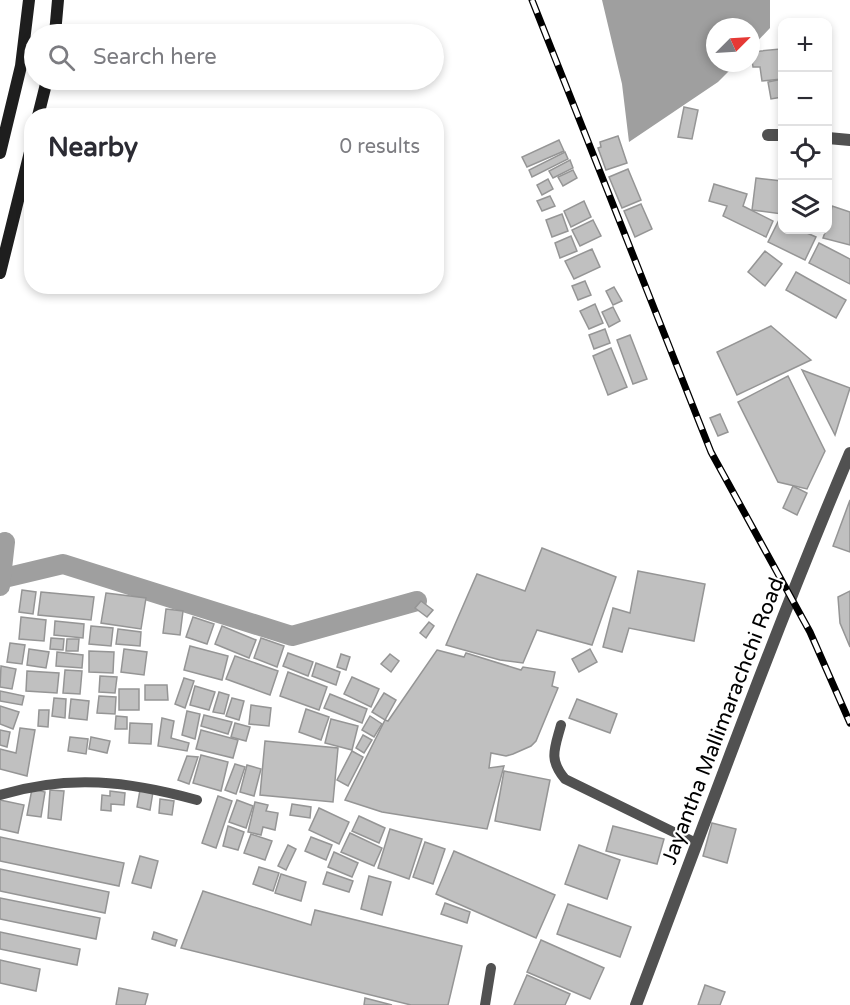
<!DOCTYPE html>
<html lang="en">
<head>
<meta charset="utf-8">
<style>
  body { margin:0; font-family:"Varela Round",sans-serif; background:#f7f7f7; color:#2b2b33 }
  .controls { position:absolute; right:18px; top:18px; display:grid; overflow:hidden; border-radius:12px; box-shadow:0 3px 9px #0003 }
  .controls button { width:54px; height:54px; display:grid; place-items:center; padding:0; border:0; border-bottom:2px solid #e1e1e2; background:#fff; color:#2b2b33; font:30px sans-serif }
  .compass { position:absolute; left:706px; top:18px; width:54px; height:54px; border-radius:50%; background:#fff; box-shadow:0 3px 9px #0003; rotate:66deg }
  .list { margin:0; padding:0; list-style:none }
  h2 { display:flex; justify-content:space-between; align-items:center; height:78px; margin:0; padding:0 24px; font-size:26px }
  h2 small { font-size:20px; font-weight:400; color:#7c7c81 }
  .icon { flex:none; width:33px; height:33px; fill:none; stroke:currentColor; stroke-width:2; stroke-linecap:round; stroke-linejoin:round }
  .map { position:relative; flex:none; width:850px; height:1005px; overflow:hidden }
  .search { position:absolute; background:#fff; box-shadow:0 3px 9px #0003; left:24px; top:24px; width:420px; height:66px; display:flex; align-items:center; gap:15px; box-sizing:border-box; padding:0 21px; border-radius:33px; color:#7c7c81; font-size:22px }
  .panel { position:absolute; background:#fff; box-shadow:0 3px 9px #0003; left:24px; top:108px; width:420px; height:186px; border-radius:24px }
  .map>svg:first-child { display:block }
  .water { fill:#9f9f9f }
  .lines { fill:none; stroke-linecap:round; stroke-linejoin:round }
  .canal { stroke:#9f9f9f; stroke-width:20 }
  .building { fill:#c0c0c0; stroke:#959595; stroke-width:1.5 }
  .service { stroke:#515151; stroke-width:10 }
  .minor { stroke:#515151; stroke-width:12 }
  .tertiary { stroke:#515151; stroke-width:12 }
  .secondary { stroke:#1e1e1e; stroke-width:12 }
  .rail-casing { stroke:#000; stroke-width:7 }
  .rail { stroke:#fff; stroke-width:4.5; stroke-dasharray:14; stroke-linecap:butt }
  .labels { text-anchor:middle; dominant-baseline:central; stroke-width:4.5; stroke-linejoin:round; paint-order:stroke }
  .street-label { font-size:21px; fill:#000; stroke:#fff }
</style>
</head>
<body>
<div class="map">
<svg width="850" height="1005" viewBox="0 0 850 1005">
  <rect width="100%" height="100%" fill="#fff"/>
  <path class="water" d="M602 0H770V28L751 48V27H715V63H737L718 82 629 142 622 84Z"/>
  <g class="lines">
    <g class="canal">
      <path d="M0 579 63 564 292 636 417 601"/>
      <path d="M0 586 5 542"/>
    </g>
  </g>
  <g class="building">
    <path d="M780 49 782 79 762 81 760 67H753L751 52Z"/>
    <path d="M782 79V97L771 99 768 82Z"/>
    <path d="M684 107 698 110 692 139 678 137Z"/>
    <path d="M618 136 627 163 606 170 598 148 601 147 600 142Z"/>
    <path d="M559 140 564 151 527 167 522 157Z"/>
    <path d="M565 152 568 159 532 177 529 170Z"/>
    <path d="M570 160 573 168 553 178 549 171Z"/>
    <path d="M628 169 641 200 622 208 609 177Z"/>
    <path d="M573 170 577 178 563 186 558 177Z"/>
    <path d="M756 178 782 181V214L752 210Z"/>
    <path d="M548 179 553 189 542 195 537 185Z"/>
    <path d="M714 184 747 194 743 206 773 221 766 237 723 216 727 206 709 201Z"/>
    <path d="M550 196 555 206 542 211 537 201Z"/>
    <path d="M584 201 591 217 571 227 564 211Z"/>
    <path d="M641 204 652 229 635 237 624 211Z"/>
    <path d="M832 206 850 212V245L823 238 826 230H828Z"/>
    <path d="M562 214 568 231 552 237 546 220Z"/>
    <path d="M593 220 601 236 580 246 572 230Z"/>
    <path d="M779 220 782 221V230H800L816 237 805 260 768 242Z"/>
    <path d="M571 236 577 251 560 258 555 243Z"/>
    <path d="M819 243 850 259V284L809 263Z"/>
    <path d="M592 249 600 267 574 279 565 261Z"/>
    <path d="M765 251 782 264 765 286 748 272Z"/>
    <path d="M796 272 846 300 836 318 786 290Z"/>
    <path d="M585 281 591 295 578 300 572 286Z"/>
    <path d="M614 287 622 301 613 305 606 291Z"/>
    <path d="M595 304 603 323 589 329 580 311Z"/>
    <path d="M613 307 620 321 609 327 602 312Z"/>
    <path d="M771 326 811 360 737 395 717 352Z"/>
    <path d="M605 329 610 343 594 349 589 335Z"/>
    <path d="M630 335 647 379 633 384 617 340Z"/>
    <path d="M611 348 627 387 608 395 593 356Z"/>
    <path d="M802 370 850 388 835 435Z"/>
    <path d="M788 376 825 451 807 489 778 482 738 402Z"/>
    <path d="M720 414 728 432 718 436 710 418Z"/>
    <path d="M793 486 807 493 797 515 783 508Z"/>
    <path d="M850 500V552L833 546Z"/>
    <path d="M542 548 616 577 592 645 537 630 523 663 500 660 446 645 477 574 525 591Z"/>
    <path d="M638 571 705 584 694 641 629 628 622 652 603 647 613 608 630 613Z"/>
    <path d="M22 590 36 592 33 614 19 612Z"/>
    <path d="M850 591V647L840 623 838 597Z"/>
    <path d="M41 592 94 597 91 620 38 615Z"/>
    <path d="M106 593 146 598 141 629 101 623Z"/>
    <path d="M421 601 433 610 427 617 415 608Z"/>
    <path d="M166 609 183 611 180 635 163 633Z"/>
    <path d="M21 617 46 620 44 641 19 639Z"/>
    <path d="M193 617 214 624 207 644 186 637Z"/>
    <path d="M55 621 84 624 83 638 54 635Z"/>
    <path d="M429 622 434 626 426 638 420 633Z"/>
    <path d="M91 626 113 628 111 646 89 644Z"/>
    <path d="M222 626 256 640 249 658 215 644Z"/>
    <path d="M118 629 141 632 140 646 116 644Z"/>
    <path d="M51 638 64 639 63 650 50 649Z"/>
    <path d="M261 638 284 646 277 667 254 658Z"/>
    <path d="M67 639H79L78 651H66Z"/>
    <path d="M10 643 25 645 22 664 7 662Z"/>
    <path d="M190 646 228 656 222 680 184 670Z"/>
    <path d="M29 649 49 652 46 668 27 665Z"/>
    <path d="M124 649 147 652 144 675 121 672Z"/>
    <path d="M590 649 597 662 579 672 572 659Z"/>
    <path d="M437 650 464 657 466 653 521 670 523 667 555 672 552 686 558 688 536 741 531 746 513 754 506 756 491 753 489 768 504 766 487 829 382 812 345 800 385 720 388 721Z"/>
    <path d="M89 651 114 652 113 673 89 672Z"/>
    <path d="M57 652 83 655 82 668 56 666Z"/>
    <path d="M288 653 313 662 308 676 283 666Z"/>
    <path d="M341 654 350 657 346 670 337 667Z"/>
    <path d="M390 654 399 661 391 672 381 664Z"/>
    <path d="M235 656 278 671 270 695 226 679Z"/>
    <path d="M316 663 340 672 336 685 312 676Z"/>
    <path d="M1 666 16 669 12 689 0 687Z"/>
    <path d="M65 670 82 671 80 694 63 693Z"/>
    <path d="M27 671 59 673 57 693 26 691Z"/>
    <path d="M288 672 327 687 319 710 280 696Z"/>
    <path d="M100 676 117 677 115 693 99 692Z"/>
    <path d="M352 677 379 689 371 707 344 694Z"/>
    <path d="M184 678 194 681 185 708 175 704Z"/>
    <path d="M145 685H167L168 700H145Z"/>
    <path d="M195 686 215 692 209 710 190 705Z"/>
    <rect x="119" y="689" width="20" height="21"/>
    <path d="M0 691 24 696 22 705 0 701Z"/>
    <path d="M219 692 229 695 224 714 213 712Z"/>
    <path d="M384 693 396 700 385 720 372 712Z"/>
    <path d="M330 694 367 709 362 723 324 708Z"/>
    <path d="M99 696 116 697 115 714 97 713Z"/>
    <path d="M54 698 66 699 65 718 52 716Z"/>
    <path d="M232 698 244 701 239 720 226 716Z"/>
    <path d="M71 699 89 701 87 720 69 718Z"/>
    <path d="M577 699 617 714 610 733 569 718Z"/>
    <path d="M251 705 271 708 269 726 249 724Z"/>
    <path d="M0 706 19 712 13 729 0 724Z"/>
    <path d="M306 709 329 717 321 740 299 732Z"/>
    <path d="M39 710H49L48 727 38 726Z"/>
    <path d="M187 711 200 714 195 739 182 735Z"/>
    <path d="M204 715 232 722 228 734 201 726Z"/>
    <path d="M116 716 127 717V729H115Z"/>
    <path d="M370 716 382 724 374 737 362 730Z"/>
    <path d="M162 718 174 721 171 738 189 743 187 751 158 746Z"/>
    <path d="M331 719 358 726 352 750 325 743Z"/>
    <path d="M130 723 152 724 151 744 129 743Z"/>
    <path d="M235 723 250 727 246 741 231 737Z"/>
    <path d="M20 728 35 730 27 776 0 769V749L16 753Z"/>
    <path d="M0 730 10 732 7 747 0 745Z"/>
    <path d="M201 730 238 740 233 758 196 749Z"/>
    <path d="M363 735 372 740 364 753 356 748Z"/>
    <path d="M70 737 88 739 86 754 68 751Z"/>
    <path d="M91 737 110 741 107 753 89 749Z"/>
    <path d="M265 741 338 748 333 802 260 795Z"/>
    <path d="M352 751 363 757 348 786 337 780Z"/>
    <path d="M201 755 228 762 221 791 193 783Z"/>
    <path d="M187 756 198 757 189 784 178 780Z"/>
    <path d="M235 764 245 767 236 794 225 790Z"/>
    <path d="M247 765 261 769 254 796 240 792Z"/>
    <path d="M504 771 550 780 540 830 495 821Z"/>
    <path d="M32 789 45 792 41 817 27 815Z"/>
    <path d="M50 790 64 791 61 820 48 818Z"/>
    <path d="M140 790 153 792 150 810 137 807Z"/>
    <path d="M110 791 125 793 124 805 111 804V811L101 810 102 795 110 796Z"/>
    <path d="M218 796 232 801 216 848 202 843Z"/>
    <path d="M160 799 174 801 172 815 159 813Z"/>
    <path d="M0 800 24 805 18 833 0 829Z"/>
    <path d="M237 800 253 806 246 828 229 822Z"/>
    <path d="M255 802 268 805 266 811 278 813 275 830 263 827 261 835 248 832Z"/>
    <path d="M292 804 311 807 310 818 290 815Z"/>
    <path d="M319 808 349 822 339 844 309 830Z"/>
    <path d="M359 816 385 828 379 843 352 831Z"/>
    <path d="M712 823 736 829 727 863 703 856Z"/>
    <path d="M228 826 244 832 238 850 223 846Z"/>
    <path d="M613 826 664 839 657 864 606 851Z"/>
    <path d="M390 829 422 839 409 879 378 868Z"/>
    <path d="M350 833 382 848 374 866 341 852Z"/>
    <path d="M251 834 272 841 265 860 244 853Z"/>
    <path d="M0 837 124 863 119 886 0 861Z"/>
    <path d="M311 837 332 845 326 860 305 851Z"/>
    <path d="M425 842 445 849 433 884 413 877Z"/>
    <path d="M288 845 296 849 286 870 278 866Z"/>
    <path d="M579 845 620 860 607 899 565 884Z"/>
    <path d="M454 851 555 895 536 938 436 894Z"/>
    <path d="M334 852 358 863 352 877 328 867Z"/>
    <path d="M140 856 158 861 151 888 132 883Z"/>
    <path d="M259 867 279 873 273 891 253 884Z"/>
    <path d="M0 869 109 892 105 913 0 891Z"/>
    <path d="M327 872 353 881 349 892 323 884Z"/>
    <path d="M281 874 306 882 301 901 275 893Z"/>
    <path d="M369 876 391 882 382 915 361 909Z"/>
    <path d="M203 891 311 925 315 910 462 946 448 1005H411L181 948Z"/>
    <path d="M0 898 100 918 96 939 0 919Z"/>
    <path d="M445 903 470 912 467 923 441 914Z"/>
    <path d="M568 904 631 927 620 957 557 934Z"/>
    <path d="M0 932 80 949 77 965 0 949Z"/>
    <path d="M154 932 177 940 175 946 152 939Z"/>
    <path d="M541 940 604 968 590 999 527 972Z"/>
    <path d="M0 960 40 969 36 991 0 983Z"/>
    <path d="M527 975 570 994 565 1005H514Z"/>
    <path d="M705 985 725 992 720 1005H698Z"/>
    <path d="M119 988 148 994 145 1005H116Z"/>
    <path d="M365 998 392 1005H364Z"/>
  </g>
  <g class="lines">
    <g class="service">
      <path d="M561 725C555 748 548 759 565 779L696 843"/>
      <path d="M0 795C69 774 128 781 197 800"/>
      <path d="M485 1005 491 968"/>
    </g>
    <g class="minor">
      <path d="M768 135H782"/>
      <path d="M828 138 850 140"/>
    </g>
    <path class="tertiary" d="M636 1005C706 820 773 635 850 453"/>
    <g class="secondary">
      <path d="M55 34 58 0"/>
      <path d="M38 116 47 80"/>
      <path d="M0 153 21 66 29 0"/>
      <path d="M0 273 32 144"/>
    </g>
    <defs>
      <path id="rail" d="M532 0 711 452 810 632 850 723"/>
    </defs>
    <use href="#rail" class="rail-casing"/>
    <use href="#rail" class="rail"/>
  </g>
  <g class="labels">
    <g class="street-label">
      <text transform="translate(723 721) rotate(-69)">Jayantha Mallimarachchi Road</text>
    </g>
  </g>
</svg>
<div class="controls">
<button>+</button>
<button>−</button>
<button><svg class="icon" aria-label="locate" viewBox="0 0 24 24"><circle cx="12" cy="12" r="6"/><path d="M12 2v4M12 18v4M2 12h4M18 12h4"/></svg></button>
<button><svg class="icon" aria-label="layers" viewBox="0 0 24 24"><path d="M12 4l9 5-9 5-9-5zM3 14l9 5 9-5"/></svg></button>
</div>
<svg class="compass" viewBox="-18 -18 36 36"><path d="M0-13l5 13h-10z" fill="#e53935"/><path d="M0 13l5-13h-10z" fill="#7c7c81"/></svg>
<div class="search"><svg class="icon" aria-label="search" viewBox="0 0 24 24"><circle cx="10" cy="10" r="6"/><path d="M15 15l6 6"/></svg>Search here</div>
<section class="panel">
<h2>Nearby<small>0 results</small></h2>
<ul class="list">
</ul>
</section>
</div>
</body>
</html>
